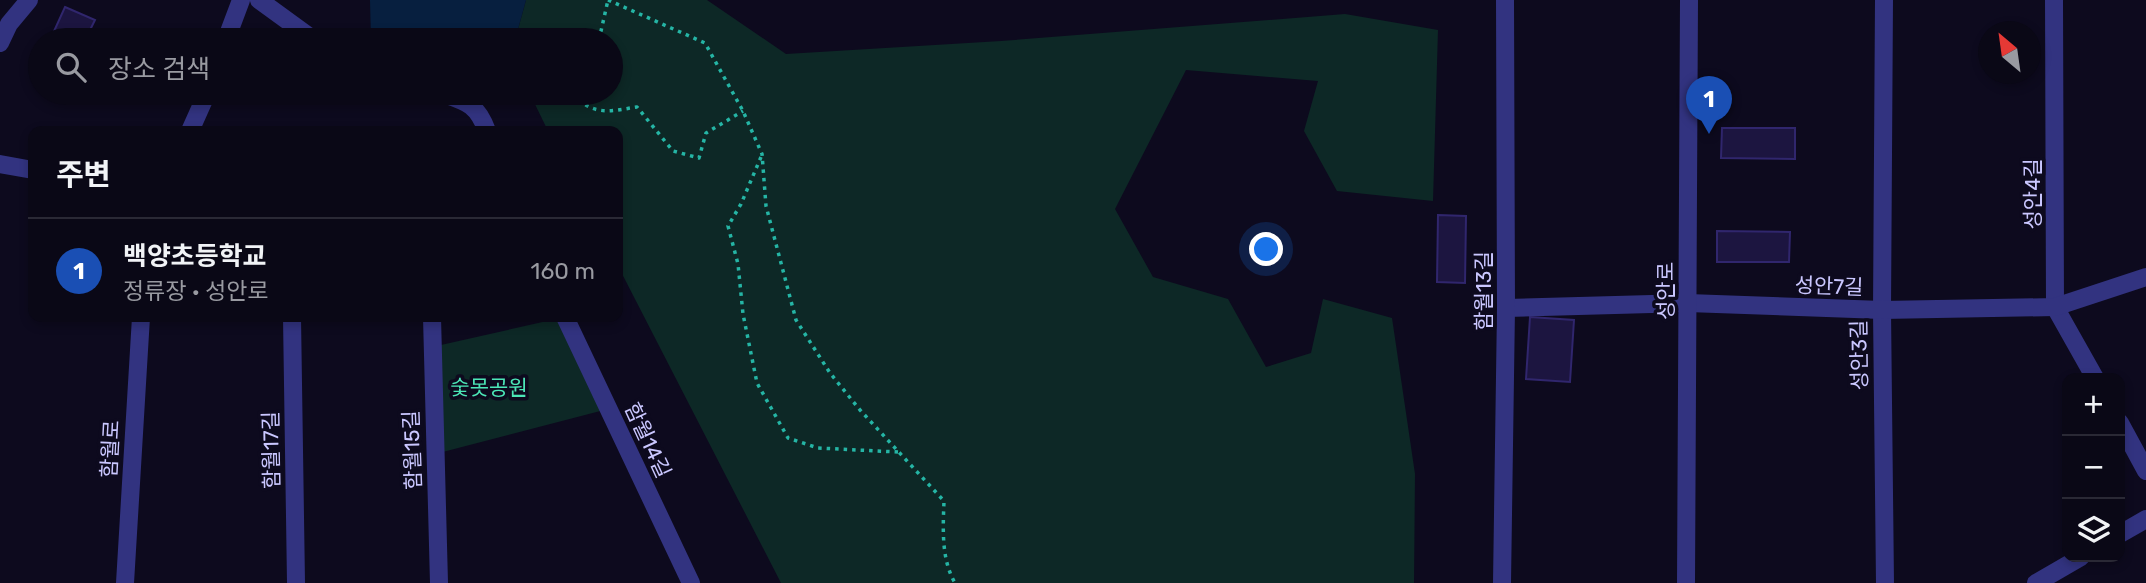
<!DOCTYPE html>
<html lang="ko">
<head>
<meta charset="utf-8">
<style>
  body { margin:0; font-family:Rubik,"Noto Sans KR",sans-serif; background:#181623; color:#f1f3f6 }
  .controls { position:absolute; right:21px; bottom:21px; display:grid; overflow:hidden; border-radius:14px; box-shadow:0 4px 10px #0003 }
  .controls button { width:63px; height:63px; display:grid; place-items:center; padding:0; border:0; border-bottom:2px solid #2a2935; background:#0a0816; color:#f1f3f6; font:35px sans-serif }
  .compass { position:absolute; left:1978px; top:21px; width:63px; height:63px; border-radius:50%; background:#0a0816; box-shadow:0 4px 10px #0003; rotate:331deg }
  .you { position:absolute; left:1267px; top:250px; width:24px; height:24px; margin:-18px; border:5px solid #fff; border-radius:50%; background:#1a73e8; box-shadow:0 0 0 10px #1a73e833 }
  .badge { display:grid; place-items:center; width:46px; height:46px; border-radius:50%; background:#00e6f2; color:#fff; font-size:23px; font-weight:700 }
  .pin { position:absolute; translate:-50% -58px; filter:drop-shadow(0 2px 4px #0008) }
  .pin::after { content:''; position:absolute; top:37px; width:24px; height:21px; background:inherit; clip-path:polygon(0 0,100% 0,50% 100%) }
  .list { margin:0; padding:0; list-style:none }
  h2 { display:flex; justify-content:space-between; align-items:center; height:91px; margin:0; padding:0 28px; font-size:30px }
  h2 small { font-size:23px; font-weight:400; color:#999aa1 }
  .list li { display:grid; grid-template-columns:46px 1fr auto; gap:21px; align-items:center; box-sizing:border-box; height:105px; padding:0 28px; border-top:2px solid #2a2935 }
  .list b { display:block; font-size:26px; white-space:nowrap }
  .list p { margin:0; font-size:23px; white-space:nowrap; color:#999aa1 }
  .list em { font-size:23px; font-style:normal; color:#999aa1 }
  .icon { flex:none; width:38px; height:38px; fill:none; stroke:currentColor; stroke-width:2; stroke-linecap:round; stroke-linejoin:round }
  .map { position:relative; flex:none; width:2146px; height:583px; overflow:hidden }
  .search { position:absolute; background:#0a0816; box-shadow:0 4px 10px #0003; left:28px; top:28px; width:595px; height:77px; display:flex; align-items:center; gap:18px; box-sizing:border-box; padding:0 24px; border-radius:38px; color:#999aa1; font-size:26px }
  .panel { position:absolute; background:#0a0816; box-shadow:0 4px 10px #0003; left:28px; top:126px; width:595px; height:196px; border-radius:14px }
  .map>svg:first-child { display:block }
  .green { fill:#0d2826 }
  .water { fill:#071f3f }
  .building { fill:#1c1540; stroke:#30266d; stroke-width:2 }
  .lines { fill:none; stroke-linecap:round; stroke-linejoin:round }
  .path { stroke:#25b5a5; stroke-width:3.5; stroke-dasharray:3.5 5; stroke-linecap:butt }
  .minor { stroke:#323380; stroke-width:18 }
  .tertiary { stroke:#323380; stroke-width:18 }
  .labels { text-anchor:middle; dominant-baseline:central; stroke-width:7; stroke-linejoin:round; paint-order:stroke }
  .street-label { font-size:21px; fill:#cac7ff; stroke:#0d0a1e }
  .park-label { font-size:21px; fill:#4ce6b7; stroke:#0d0a1e }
</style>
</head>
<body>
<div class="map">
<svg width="2146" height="583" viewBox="0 0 2146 583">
  <rect width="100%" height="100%" fill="#0d0a1e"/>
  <g class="green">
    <path d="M526 0H707L786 54 1001 41 1345 14 1438 30 1433 201 1337 191 1304 131 1318 81 1186 70 1115 209 1153 277 1228 299 1266 367 1311 353 1323 299 1392 318 1415 474 1414 583H781L618 266V131H548L532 98 500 96 501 93H611V40H515Z"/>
    <path d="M565 317 608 409 435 454 432 347Z"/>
  </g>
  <path class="water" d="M370 0H526L515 40H371Z"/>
  <g class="building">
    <path d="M65 7 95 20 85 40H50Z"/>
    <path d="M1722 128H1795V159L1721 158Z"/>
    <path d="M1438 215 1466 216 1465 283 1437 282Z"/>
    <path d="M1717 231 1790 232 1789 262H1717Z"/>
    <path d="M1530 317 1574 320 1570 382 1526 379Z"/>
  </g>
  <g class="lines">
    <g class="path">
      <path d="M608 0 705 43 743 111 762 154 766 206 796 320 830 373 860 410 944 501C943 528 941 559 955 583"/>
      <path d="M599 40 608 0"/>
      <path d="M576 93 575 97C596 116 610 111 637 107L673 151 699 158 706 133 743 111"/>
      <path d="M761 157 741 204 728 226 738 264 743 314 757 383 788 438 818 448 898 452"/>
    </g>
    <g class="minor">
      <path d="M259 0 314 40"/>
      <path d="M1884 0 1882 310 1885 583"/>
      <path d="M2054 0 2055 307 2095 378"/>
      <path d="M226 40 241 0"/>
      <path d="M0 43 9 24 29 0"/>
      <path d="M441 93C467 102 477 104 487 131"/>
      <path d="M190 131 207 93"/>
      <path d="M0 164 33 170"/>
      <path d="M1506 308 1688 303 1882 310 2055 307 2146 277"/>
      <path d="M292 317 296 583"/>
      <path d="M432 317 439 583"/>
      <path d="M565 317 691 583"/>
      <path d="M2120 423 2146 471"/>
      <path d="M2120 534 2146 519"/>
      <path d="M125 583 141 317"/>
      <path d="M1502 583 1506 308 1505 0"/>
      <path d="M2036 583 2081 557"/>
    </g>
    <path class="tertiary" d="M1686 583 1689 0"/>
  </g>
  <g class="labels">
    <g class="street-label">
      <text transform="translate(2032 194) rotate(-90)">성안4길</text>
      <text transform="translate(1829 286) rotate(2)">성안7길</text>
      <text transform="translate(1483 291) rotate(-90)">함월13길</text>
      <text transform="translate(1665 291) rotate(-90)">성안로</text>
      <text transform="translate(1859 355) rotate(-91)">성안3길</text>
      <text transform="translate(648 440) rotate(65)">함월14길</text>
      <text transform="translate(110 449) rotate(-87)">함월로</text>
      <text transform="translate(271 450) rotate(-91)">함월17길</text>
      <text transform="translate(412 450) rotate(-92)">함월15길</text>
    </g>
    <g class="park-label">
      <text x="489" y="387">숯못공원</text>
    </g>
  </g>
</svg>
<div class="controls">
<button>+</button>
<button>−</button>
<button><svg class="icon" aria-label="layers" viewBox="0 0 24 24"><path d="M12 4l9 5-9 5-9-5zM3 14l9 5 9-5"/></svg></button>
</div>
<svg class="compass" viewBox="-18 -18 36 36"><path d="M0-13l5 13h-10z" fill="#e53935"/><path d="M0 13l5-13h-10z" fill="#999aa1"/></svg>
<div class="you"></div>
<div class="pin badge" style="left:1709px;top:134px;background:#1a4fb4">1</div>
<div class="search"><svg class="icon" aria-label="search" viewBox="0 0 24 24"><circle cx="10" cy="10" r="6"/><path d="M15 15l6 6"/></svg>장소 검색</div>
<section class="panel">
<h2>주변<small></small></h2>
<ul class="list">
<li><span class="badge" style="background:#1a4fb4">1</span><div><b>백양초등학교</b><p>정류장 · 성안로</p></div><em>160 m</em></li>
</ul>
</section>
</div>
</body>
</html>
